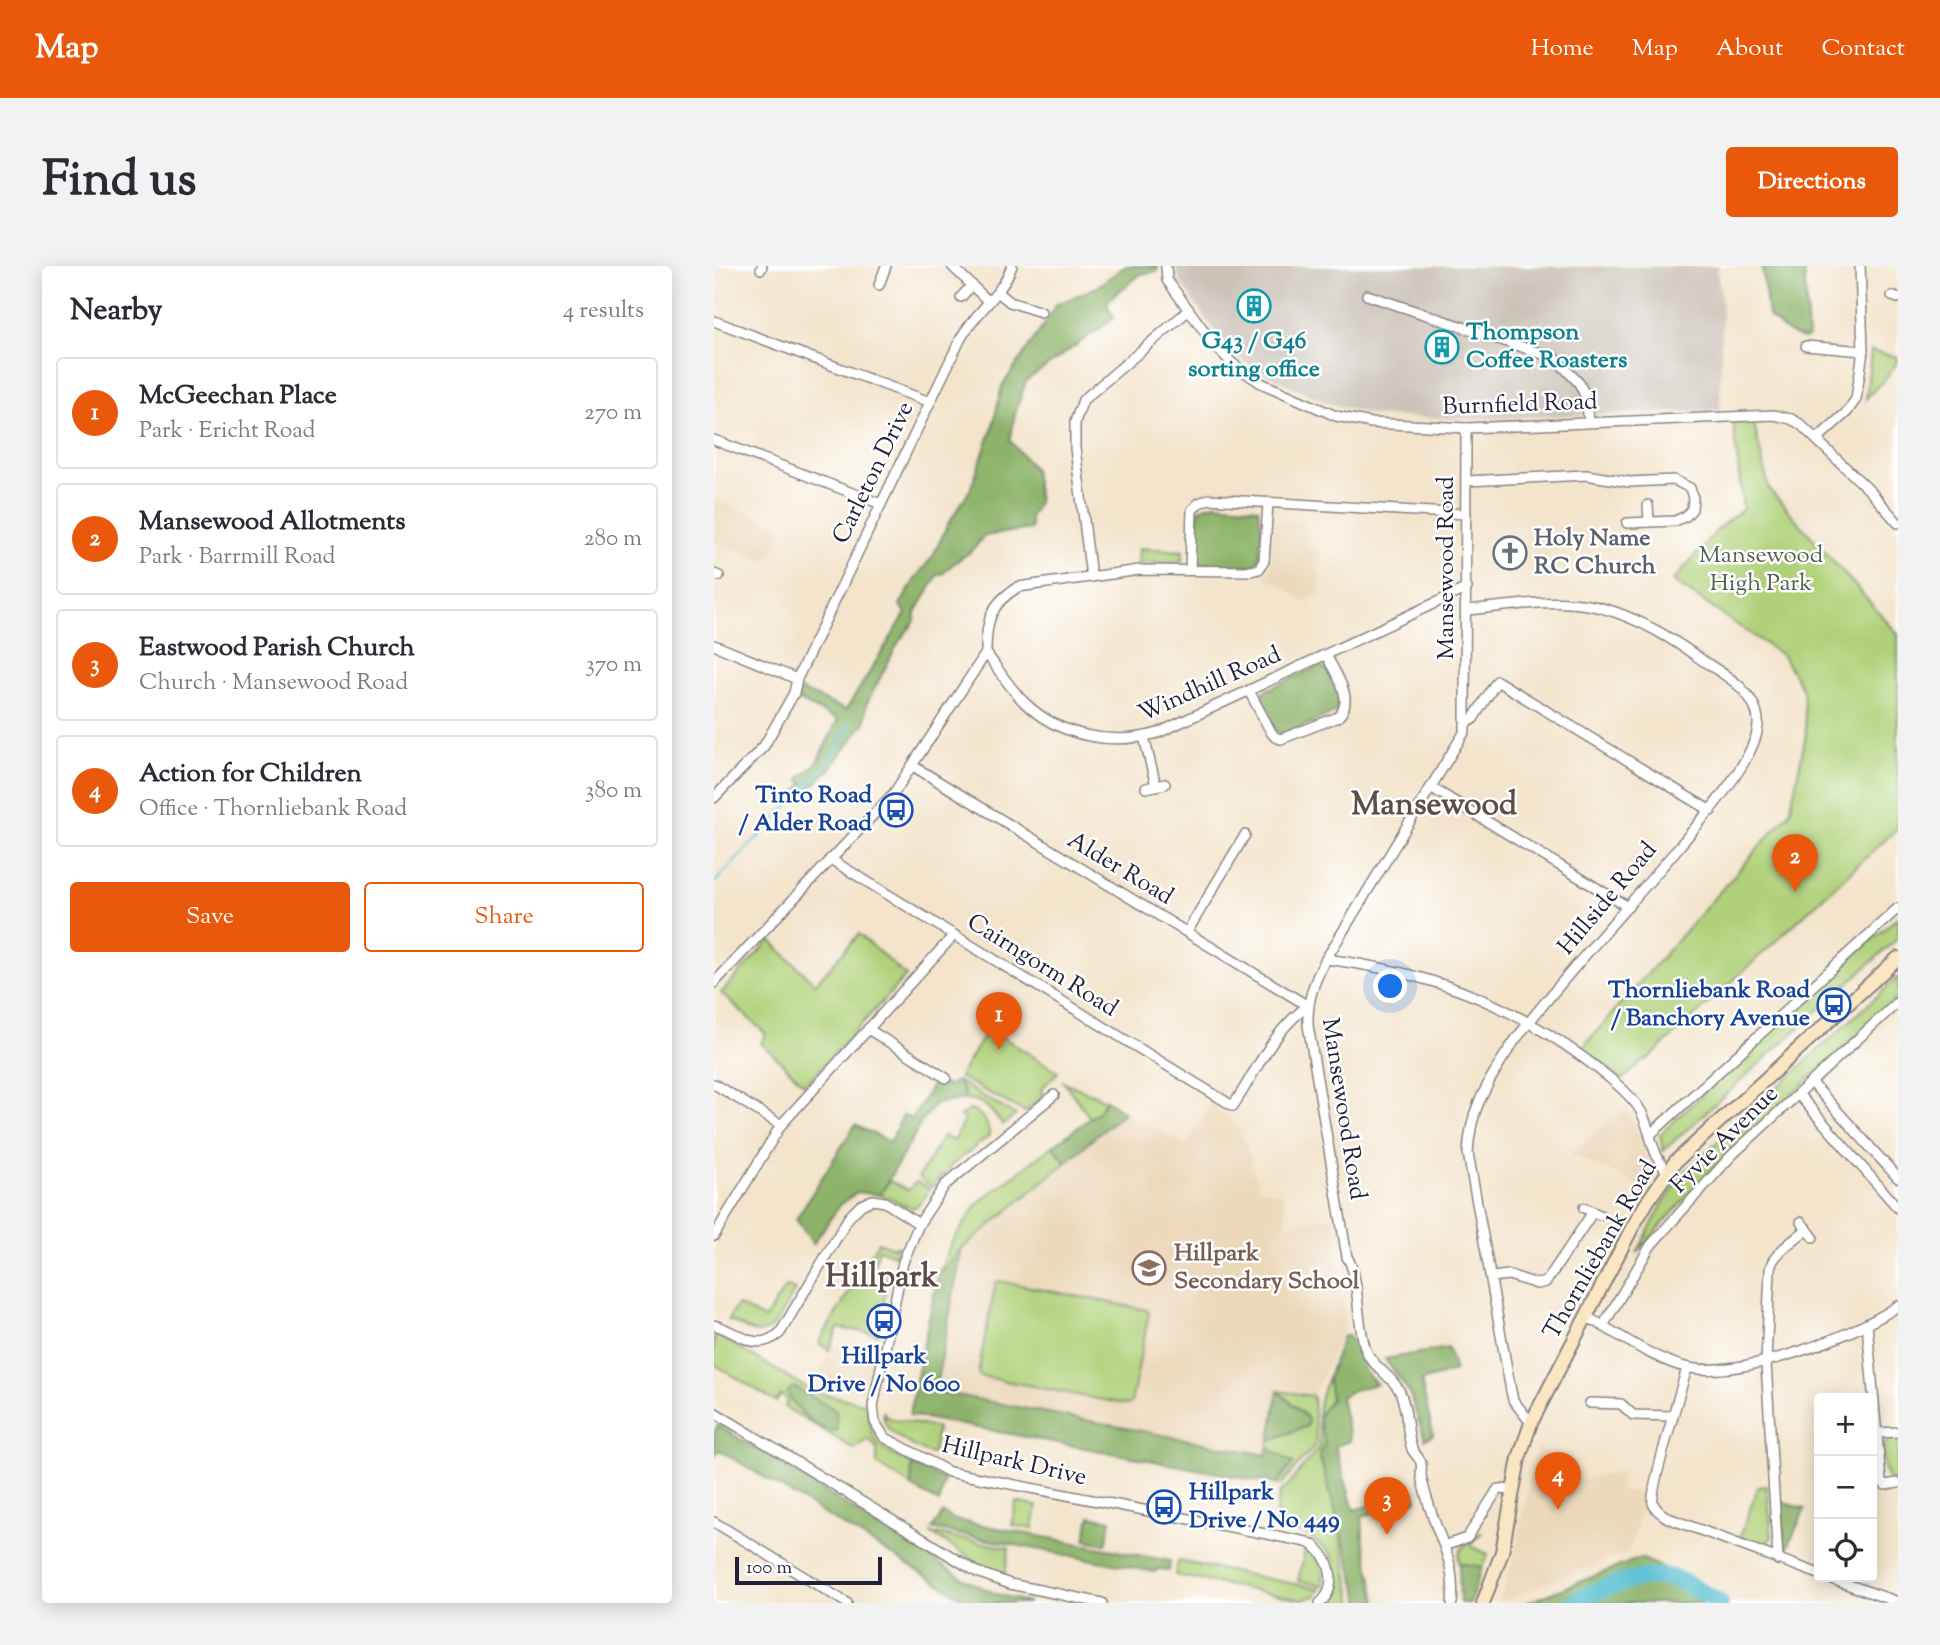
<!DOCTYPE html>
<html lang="en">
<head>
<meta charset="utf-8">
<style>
  body { margin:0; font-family:"Sorts Mill Goudy",serif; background:#f2f2f3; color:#2b2b33 }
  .controls { position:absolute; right:21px; bottom:21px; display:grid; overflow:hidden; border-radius:7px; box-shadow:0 4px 18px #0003 }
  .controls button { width:63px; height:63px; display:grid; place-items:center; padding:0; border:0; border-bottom:2px solid #e1e1e2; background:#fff; color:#2b2b33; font:35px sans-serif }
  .scale { position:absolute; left:21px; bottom:18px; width:147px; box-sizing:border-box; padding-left:7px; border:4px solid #22223b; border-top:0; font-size:19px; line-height:24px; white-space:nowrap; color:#22223b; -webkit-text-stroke:5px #fff; paint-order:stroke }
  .you { position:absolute; left:677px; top:721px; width:24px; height:24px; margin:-18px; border:5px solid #fff; border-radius:50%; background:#1a73e8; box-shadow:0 0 0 10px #1a73e833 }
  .badge { display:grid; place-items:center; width:46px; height:46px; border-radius:50%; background:#ea580c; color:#fff; font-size:23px; font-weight:700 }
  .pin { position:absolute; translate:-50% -58px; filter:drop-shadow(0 2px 4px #0008) }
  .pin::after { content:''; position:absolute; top:37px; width:24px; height:21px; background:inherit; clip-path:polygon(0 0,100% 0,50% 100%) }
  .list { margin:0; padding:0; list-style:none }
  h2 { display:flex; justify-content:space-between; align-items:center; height:91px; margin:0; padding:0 28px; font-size:30px }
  h2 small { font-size:23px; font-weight:400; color:#7c7c81 }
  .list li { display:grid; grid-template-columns:46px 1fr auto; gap:21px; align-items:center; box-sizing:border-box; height:112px; margin:0 14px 14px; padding:0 14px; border:2px solid #e1e1e2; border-radius:7px }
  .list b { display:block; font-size:26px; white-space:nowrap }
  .list p { margin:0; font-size:23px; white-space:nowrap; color:#7c7c81 }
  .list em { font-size:23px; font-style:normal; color:#7c7c81 }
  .actions { display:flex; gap:14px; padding:21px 28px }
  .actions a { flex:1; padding:16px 0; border:2px solid #ea580c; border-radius:7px; text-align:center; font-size:24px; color:#ea580c }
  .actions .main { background:#ea580c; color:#fff }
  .icon { flex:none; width:38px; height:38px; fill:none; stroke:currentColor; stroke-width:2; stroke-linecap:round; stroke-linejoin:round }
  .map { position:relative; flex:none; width:1184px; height:1337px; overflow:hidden; border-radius:7px }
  header { display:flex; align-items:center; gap:42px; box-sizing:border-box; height:98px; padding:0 35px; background:#ea580c; color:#fff }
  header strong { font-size:33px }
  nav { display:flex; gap:38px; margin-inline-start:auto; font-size:24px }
  .intro { display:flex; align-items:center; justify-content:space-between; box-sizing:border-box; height:168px; padding:0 42px }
  h1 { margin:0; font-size:49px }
  .button { padding:18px 32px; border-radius:7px; background:#ea580c; color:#fff; font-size:24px; font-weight:700 }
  main { display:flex; gap:42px; padding:0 42px }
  aside { flex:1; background:#fff; border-radius:7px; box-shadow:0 4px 18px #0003 }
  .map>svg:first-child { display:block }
  .built { fill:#ecd8ba }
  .industrial { fill:#cbc3b8 }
  .green { fill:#b0d179; stroke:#697a5a; stroke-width:2 }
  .forest { fill:#8cb369; stroke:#576a52; stroke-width:2 }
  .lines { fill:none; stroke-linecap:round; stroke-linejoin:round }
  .stream { stroke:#53bdcf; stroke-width:2.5 }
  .river { stroke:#53bdcf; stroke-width:18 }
  .street-casing { stroke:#8a8383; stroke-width:12 }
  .secondary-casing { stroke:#8a8383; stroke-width:16 }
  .street { stroke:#fff; stroke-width:9 }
  .secondary { stroke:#fbe6c4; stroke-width:12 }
  .labels { text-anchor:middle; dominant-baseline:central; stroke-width:5; stroke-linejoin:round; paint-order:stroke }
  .culture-label { font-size:24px; font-weight:bold; fill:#0d838f; stroke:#fff; text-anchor:start }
  .street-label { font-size:24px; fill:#22223b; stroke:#fff }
  .worship-label { font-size:24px; font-weight:bold; fill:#5b616d; stroke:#fff; text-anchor:start }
  .park-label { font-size:24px; fill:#545f51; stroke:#fff }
  .transit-label { font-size:24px; font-weight:bold; fill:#164399; stroke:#fff; text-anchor:end }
  .education-label { font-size:24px; font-weight:bold; fill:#785e54; stroke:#fff; text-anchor:start }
  .district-label { font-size:32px; font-weight:bold; fill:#5c4d4a; stroke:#fff }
</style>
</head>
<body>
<header>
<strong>Map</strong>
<nav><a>Home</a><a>Map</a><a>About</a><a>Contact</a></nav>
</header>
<div class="intro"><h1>Find us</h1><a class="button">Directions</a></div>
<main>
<aside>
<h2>Nearby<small>4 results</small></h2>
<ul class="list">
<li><span class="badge">1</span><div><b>McGeechan Place</b><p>Park · Ericht Road</p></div><em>270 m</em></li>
<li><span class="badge">2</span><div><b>Mansewood Allotments</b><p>Park · Barrmill Road</p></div><em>280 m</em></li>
<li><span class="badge">3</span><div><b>Eastwood Parish Church</b><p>Church · Mansewood Road</p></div><em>370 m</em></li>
<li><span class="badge">4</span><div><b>Action for Children</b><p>Office · Thornliebank Road</p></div><em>380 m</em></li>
</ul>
<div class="actions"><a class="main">Save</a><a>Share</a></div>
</aside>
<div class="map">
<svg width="1184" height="1337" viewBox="0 0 1184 1337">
  <rect width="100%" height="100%" fill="#fff"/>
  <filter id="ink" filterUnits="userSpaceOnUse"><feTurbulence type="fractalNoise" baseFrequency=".0143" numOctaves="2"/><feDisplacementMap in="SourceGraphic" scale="14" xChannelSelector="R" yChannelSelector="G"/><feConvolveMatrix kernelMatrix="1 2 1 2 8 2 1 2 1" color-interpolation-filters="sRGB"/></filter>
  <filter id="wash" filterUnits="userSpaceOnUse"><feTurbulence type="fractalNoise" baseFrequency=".00686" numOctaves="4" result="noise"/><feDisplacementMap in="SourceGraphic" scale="28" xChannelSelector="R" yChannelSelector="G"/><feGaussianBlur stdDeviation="1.57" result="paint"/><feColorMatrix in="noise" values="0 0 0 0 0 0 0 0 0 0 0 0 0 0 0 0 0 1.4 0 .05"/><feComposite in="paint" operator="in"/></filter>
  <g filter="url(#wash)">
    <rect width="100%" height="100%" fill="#f3e4cb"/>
    <g class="built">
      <path d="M0 234 68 260 54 296 0 276Z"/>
      <path d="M560 254 591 257 595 281 607 285 606 327 592 336 551 310 556 303Z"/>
      <path d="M497 836 517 852 532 876 545 922 569 928 573 957 618 951 632 1057 599 1130 564 1125 552 1189 220 1125 248 982 410 846 472 880Z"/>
      <path d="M913 842 928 870 934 892V908L930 922 856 887Z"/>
      <path d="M118 1078 145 1083V1086L159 1091 152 1126 102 1114Z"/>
      <path d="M822 1180 841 1190 866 1214 908 1206 905 1224 931 1229 915 1286 785 1336 800 1293Z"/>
    </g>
    <path class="industrial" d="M461 0H1005L1003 5 1008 34 1006 144 761 153 663 150 614 137 537 101 514 84 468 19Z"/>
    <g class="green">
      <path d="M1157 85 1184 91C1180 109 1163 118 1152 133Z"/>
      <path d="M1039 154 1055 223 1184 368V562L932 795 930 794 908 814 868 782 1076 546 1092 469 1089 424 1069 390 959 315 1006 261 1029 243 1019 155Z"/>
      <path d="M425 282 469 285 468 295 424 298Z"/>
      <path d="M1184 651V672L949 885 946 868 1095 729Z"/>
      <path d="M145 668 192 710 91 819 47 777 52 768 7 727 56 674 101 718Z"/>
      <path d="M1184 711V731L995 906 923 987 948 939 971 906Z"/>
      <path d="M274 762 344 806 327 823 329 831 311 846 245 811Z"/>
      <path d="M243 815 302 849 289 859C278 846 270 833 251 833L249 824Z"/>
      <path d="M350 816 392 834 384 846 376 852Z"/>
      <path d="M256 844C267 846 276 859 275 870L238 899 218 921 204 912 229 870 240 875 251 853 246 850Z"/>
      <path d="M339 880 352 896 249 982 224 1009 237 978 265 936Z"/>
      <path d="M175 915 194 924 202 916 216 923C196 958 193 934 166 929Z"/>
      <path d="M164 976 177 981 184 980 180 989 165 983 158 1005 174 1011 165 1068 124 1062 115 1084 105 1077Z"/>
      <path d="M285 1015 433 1044 435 1047 417 1137 414 1139 266 1110 264 1107 282 1016Z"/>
      <path d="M72 1020 81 1024C73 1038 60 1072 40 1066 31 1063 23 1057 14 1054L23 1039 51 1053Z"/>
      <path d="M0 1069 6 1071 100 1126 154 1138C155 1177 165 1182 198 1199L197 1220 163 1198V1182L154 1173 140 1183 71 1141 74 1134 67 1129 62 1136 0 1098Z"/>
      <path d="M614 1112 617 1133 604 1151 612 1178 605 1188 622 1247 639 1337H615C625 1321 622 1308 619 1290L592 1268 560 1261 566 1226 574 1220 606 1179C604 1148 601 1141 614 1112Z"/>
      <path d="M564 1125 599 1130 602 1178 567 1219 562 1218 579 1197 554 1182 556 1174 593 1160 594 1152Z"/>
      <path d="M169 1145 172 1151 179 1153 223 1162 219 1188C210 1188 181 1170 174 1162 170 1157 169 1152 169 1145Z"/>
      <path d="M1184 1171V1212L1180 1215 1175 1214C1169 1205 1167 1183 1172 1173Z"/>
      <path d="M1053 1220 1058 1270 1054 1276 1046 1277 1026 1271 1044 1221Z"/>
      <path d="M302 1236 323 1240 319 1263 298 1259Z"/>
      <path d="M768 1266 757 1280 774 1288 768 1301 745 1297C741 1281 758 1276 768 1266Z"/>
      <path d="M216 1267 295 1282 291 1309 271 1301Z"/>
      <path d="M591 1284C607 1292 609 1303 610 1320L584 1315Z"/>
      <path d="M464 1295 606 1323 601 1330 588 1334 461 1309Z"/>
    </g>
    <g class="forest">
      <path d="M411 0H444L443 5 427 8 394 34V41L400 52 312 115 301 148 296 175 320 203 324 237 316 251 317 263 269 270C258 291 243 290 229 308H224L201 348V355L184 377 152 439 151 456 116 503 88 530 83 525 90 518 85 513 102 498 124 454 82 433 87 424 132 444 192 347 186 339 203 310 219 290 234 258 256 224 278 163 288 120 336 50 341 39 383 21Z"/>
      <path d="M1048 0H1090L1094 71 1089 73 1074 67 1054 50Z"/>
      <path d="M501 238 544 242 548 264 545 295 538 300 485 298 481 294 484 245 490 241Z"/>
      <path d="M605 400C620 405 633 432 623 445L573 468 563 466C557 454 542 438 550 425Z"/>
      <path d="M221 815 234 820 243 815 249 824 251 833 221 838 207 857 166 929 143 926 125 940 99 978 82 953 141 859 176 876 189 849 197 853Z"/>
      <path d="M392 834 410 846 352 896 339 880 384 846Z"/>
      <path d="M248 982 221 1125 552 1189 554 1182 579 1197 562 1218 195 1149 224 1009Z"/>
      <path d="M629 1070H635L653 1109 663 1118 639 1124 627 1131 636 1175 621 1180 640 1244 701 1227 703 1234 648 1250 649 1273 663 1337H647L605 1188 611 1177 604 1151 617 1133 614 1112Z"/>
      <path d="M734 1082 741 1105 707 1115 719 1169 711 1173 695 1126 671 1093Z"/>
      <path d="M80 1121 122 1144 123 1165C100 1163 83 1145 73 1126Z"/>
      <path d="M564 1125 594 1153 593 1160 556 1174Z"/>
      <path d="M4 1159 252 1314 280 1327 315 1337H257L5 1184 0 1191V1166Z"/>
      <path d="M198 1199 230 1213 225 1237 197 1220Z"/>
      <path d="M1067 1236 1091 1243 1072 1285Z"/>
      <path d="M229 1247 241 1254 456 1295 455 1305 443 1303 441 1306 218 1263Z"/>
      <path d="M376 1250 397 1254 392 1278 371 1274Z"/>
      <path d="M926 1292 960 1306 958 1317 998 1337H812Z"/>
      <path d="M745 1297 768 1301 756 1337H746Z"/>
    </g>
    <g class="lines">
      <path class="stream" d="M0 617 114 498 137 456"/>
      <path class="river" d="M859 1337C879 1324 934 1305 958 1312 974 1317 991 1329 1006 1337"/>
    </g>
  </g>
  <g filter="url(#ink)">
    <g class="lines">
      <defs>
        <g id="street">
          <path d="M238 0 274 35"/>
          <path d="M452 0 453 14 501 80 519 98 547 117 622 150 657 157 752 162 1060 149 1077 153 1086 158 1156 225 1184 257"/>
          <path d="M47 3 48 0"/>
          <path d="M165 19 172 0"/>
          <path d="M285 27 296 36 327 46"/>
          <path d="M653 29 841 92 865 117 872 131 875 156"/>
          <path d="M1178 30 1184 32"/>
          <path d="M247 31 258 19"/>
          <path d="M0 55 216 136"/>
          <path d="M1092 80 1149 85"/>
          <path d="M1103 173 1133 146 1142 133 1149 85 1146 0"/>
          <path d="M0 174 167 238"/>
          <path d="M753 215 872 209 915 216 960 214 976 222 979 232 978 243 972 250 961 255 913 257"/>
          <path d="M934 239 935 256"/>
          <path d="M476 303 478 244 485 237 495 233 752 248"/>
          <path d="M0 308 5 310"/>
          <path d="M377 311 361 182V156L369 134 475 44"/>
          <path d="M753 344C792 341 835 332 874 339 915 346 955 370 988 394 1009 408 1037 422 1043 448 1047 462 1040 477 1034 489 1015 524 989 552 964 582 915 640 863 696 816 755 796 779 778 808 765 836 758 852 755 870 754 887L797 1125 799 1134 817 1157"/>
          <path d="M0 379 83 413"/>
          <path d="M272 387C285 404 296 423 312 438 347 471 399 480 444 467L753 322"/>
          <path d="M272 387C272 355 276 338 304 321L426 304 537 305 545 303 550 295 554 238"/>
          <path d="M535 425 557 466 561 471 567 473 624 451C642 434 621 407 612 389"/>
          <path d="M752 457 759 453 783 415 997 545"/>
          <path d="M430 471 442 520"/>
          <path d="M432 522 451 518"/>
          <path d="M718 522 914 641"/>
          <path d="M0 532 50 480 80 427 83 413 247 72C264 43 287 30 298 0"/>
          <path d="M116 593 519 840C541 807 560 763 594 740L199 500"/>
          <path d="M473 666 531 569"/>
          <path d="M612 693C710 706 786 732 867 790 887 805 908 820 923 839 934 854 935 872 942 888 945 895 950 901 953 907"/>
          <path d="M0 717 180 527 272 387"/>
          <path d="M154 763 232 812"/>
          <path d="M1097 816 1184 912"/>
          <path d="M0 818 67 859"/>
          <path d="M1084 828 1184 942"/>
          <path d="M340 829 231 919 205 958 189 996 159 1140 161 1156 170 1171 235 1206 593 1276C616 1286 626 1320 606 1337"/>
          <path d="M937 868 1184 642"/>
          <path d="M870 942 886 949"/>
          <path d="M1087 956 1099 971"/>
          <path d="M0 970 67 859 240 669"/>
          <path d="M777 1011 795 1009 823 1018 832 1016 879 946"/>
          <path d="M871 1050C902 1066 938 1093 971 1101 1024 1114 1139 1071 1184 1040"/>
          <path d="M1153 1058 1167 1215 1171 1219 1184 1217"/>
          <path d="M0 1059C26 1066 40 1088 66 1067L135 951 147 939 158 934 171 936 205 958"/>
          <path d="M889 1060 937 979 1018 889 1184 736"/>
          <path d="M973 1102C968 1120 935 1226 939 1237 941 1244 948 1248 954 1252L1105 1308"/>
          <path d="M876 1137 907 1138 919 1149 959 1150"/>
          <path d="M0 1146 263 1306 296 1318 388 1337"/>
          <path d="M1164 1167 1184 1166"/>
          <path d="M0 1256 133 1337"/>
          <path d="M732 1279 753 1272 784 1223 800 1224"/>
          <path d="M1064 1294 1052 1097 1056 1004C1057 988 1081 974 1093 963"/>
          <path d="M1112 1311 1184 1336"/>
          <path d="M738 1337C742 1294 726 1277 715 1239 712 1229 708 1218 707 1208 707 1206 708 1198 707 1197 706 1192 700 1188 698 1183 692 1165 694 1144 686 1126 678 1109 658 1101 652 1084 642 1057 646 1010 633 991L594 759C593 734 600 715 612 693L751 465 752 162"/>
        </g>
        <path id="secondary" d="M769 1337 788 1286 805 1192 817 1157 919 960 935 933 961 896 1184 692"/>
      </defs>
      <use href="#street" class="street-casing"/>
      <use href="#secondary" class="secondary-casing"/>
      <use href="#street" class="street"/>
      <use href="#secondary" class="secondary"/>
    </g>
  </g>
  <defs>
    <symbol id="building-ring" viewBox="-11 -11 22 22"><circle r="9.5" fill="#fff" stroke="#0f9aa8" stroke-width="1.5"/><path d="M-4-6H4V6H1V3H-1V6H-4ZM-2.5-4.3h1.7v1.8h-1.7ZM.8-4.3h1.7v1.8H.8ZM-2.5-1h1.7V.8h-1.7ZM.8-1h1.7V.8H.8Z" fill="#0f9aa8"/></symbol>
    <symbol id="church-ring" viewBox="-11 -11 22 22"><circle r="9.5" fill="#fff" stroke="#6b7280" stroke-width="1.5"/><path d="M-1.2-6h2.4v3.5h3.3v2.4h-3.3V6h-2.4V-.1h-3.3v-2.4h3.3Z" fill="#6b7280"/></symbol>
    <symbol id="bus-ring" viewBox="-11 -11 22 22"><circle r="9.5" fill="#fff" stroke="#1a4fb4" stroke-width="1.5"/><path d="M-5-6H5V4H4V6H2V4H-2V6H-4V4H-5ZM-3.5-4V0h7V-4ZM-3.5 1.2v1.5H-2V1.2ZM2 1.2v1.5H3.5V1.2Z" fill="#1a4fb4"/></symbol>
    <symbol id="school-ring" viewBox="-11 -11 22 22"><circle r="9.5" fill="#fff" stroke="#8d6e63" stroke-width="1.5"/><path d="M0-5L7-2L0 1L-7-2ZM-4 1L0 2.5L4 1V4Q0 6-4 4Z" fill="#8d6e63"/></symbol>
  </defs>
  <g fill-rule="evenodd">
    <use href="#building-ring" x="521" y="21" width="38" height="38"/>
    <use href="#building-ring" x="709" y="62" width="38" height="38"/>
    <use href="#church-ring" x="777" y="268" width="38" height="38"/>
    <use href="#bus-ring" x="163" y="525" width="38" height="38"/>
    <use href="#bus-ring" x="1101" y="720" width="38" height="38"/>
    <use href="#school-ring" x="416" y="983" width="38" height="38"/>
    <use href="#bus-ring" x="151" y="1036" width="38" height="38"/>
    <use href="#bus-ring" x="431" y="1222" width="38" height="38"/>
  </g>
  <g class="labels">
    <g class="culture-label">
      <text x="752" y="67">Thompson<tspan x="752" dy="28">Coffee Roasters</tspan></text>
      <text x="540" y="76" text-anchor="middle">G43 / G46<tspan x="540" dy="28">sorting office</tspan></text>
    </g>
    <g class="street-label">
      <text transform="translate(806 139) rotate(-2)">Burnfield Road</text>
      <text transform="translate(160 207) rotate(-64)">Carleton Drive</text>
      <text transform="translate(733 302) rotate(-90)">Mansewood Road</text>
      <text transform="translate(496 419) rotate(-24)">Windhill Road</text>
      <text transform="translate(406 603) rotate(31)">Alder Road</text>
      <text transform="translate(894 633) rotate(-50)">Hillside Road</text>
      <text transform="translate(328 700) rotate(32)">Cairngorm Road</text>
      <text transform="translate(629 843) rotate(81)">Mansewood Road</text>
      <text transform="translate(1011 874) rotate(-45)">Fyvie Avenue</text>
      <text transform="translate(887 984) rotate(-60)">Thornliebank Road</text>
      <text transform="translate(300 1196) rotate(13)">Hillpark Drive</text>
    </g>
    <g class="worship-label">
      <text x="820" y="273">Holy Name<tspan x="820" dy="28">RC Church</tspan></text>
    </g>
    <g class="park-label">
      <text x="1047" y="290">Mansewood<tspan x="1047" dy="28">High Park</tspan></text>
    </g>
    <g class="transit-label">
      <text x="158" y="530">Tinto Road<tspan x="158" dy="28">/ Alder Road</tspan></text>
      <text x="1096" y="725">Thornliebank Road<tspan x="1096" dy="28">/ Banchory Avenue</tspan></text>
      <text x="170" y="1091" text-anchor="middle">Hillpark<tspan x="170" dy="28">Drive / No 600</tspan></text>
      <text x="475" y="1227" text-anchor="start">Hillpark<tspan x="475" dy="28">Drive / No 449</tspan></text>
    </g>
    <g class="education-label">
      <text x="460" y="988">Hillpark<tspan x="460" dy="28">Secondary School</tspan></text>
    </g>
    <g class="district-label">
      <text x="720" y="540">Mansewood</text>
      <text x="168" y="1012">Hillpark</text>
    </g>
  </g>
</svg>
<div class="controls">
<button>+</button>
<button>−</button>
<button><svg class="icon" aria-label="locate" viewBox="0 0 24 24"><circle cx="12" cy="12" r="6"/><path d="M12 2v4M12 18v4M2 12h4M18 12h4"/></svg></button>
</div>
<div class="scale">100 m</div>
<div class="you"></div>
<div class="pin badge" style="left:285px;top:784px">1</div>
<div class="pin badge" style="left:1081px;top:626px">2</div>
<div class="pin badge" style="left:673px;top:1269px">3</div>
<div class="pin badge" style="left:844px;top:1244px">4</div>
</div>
</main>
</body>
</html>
